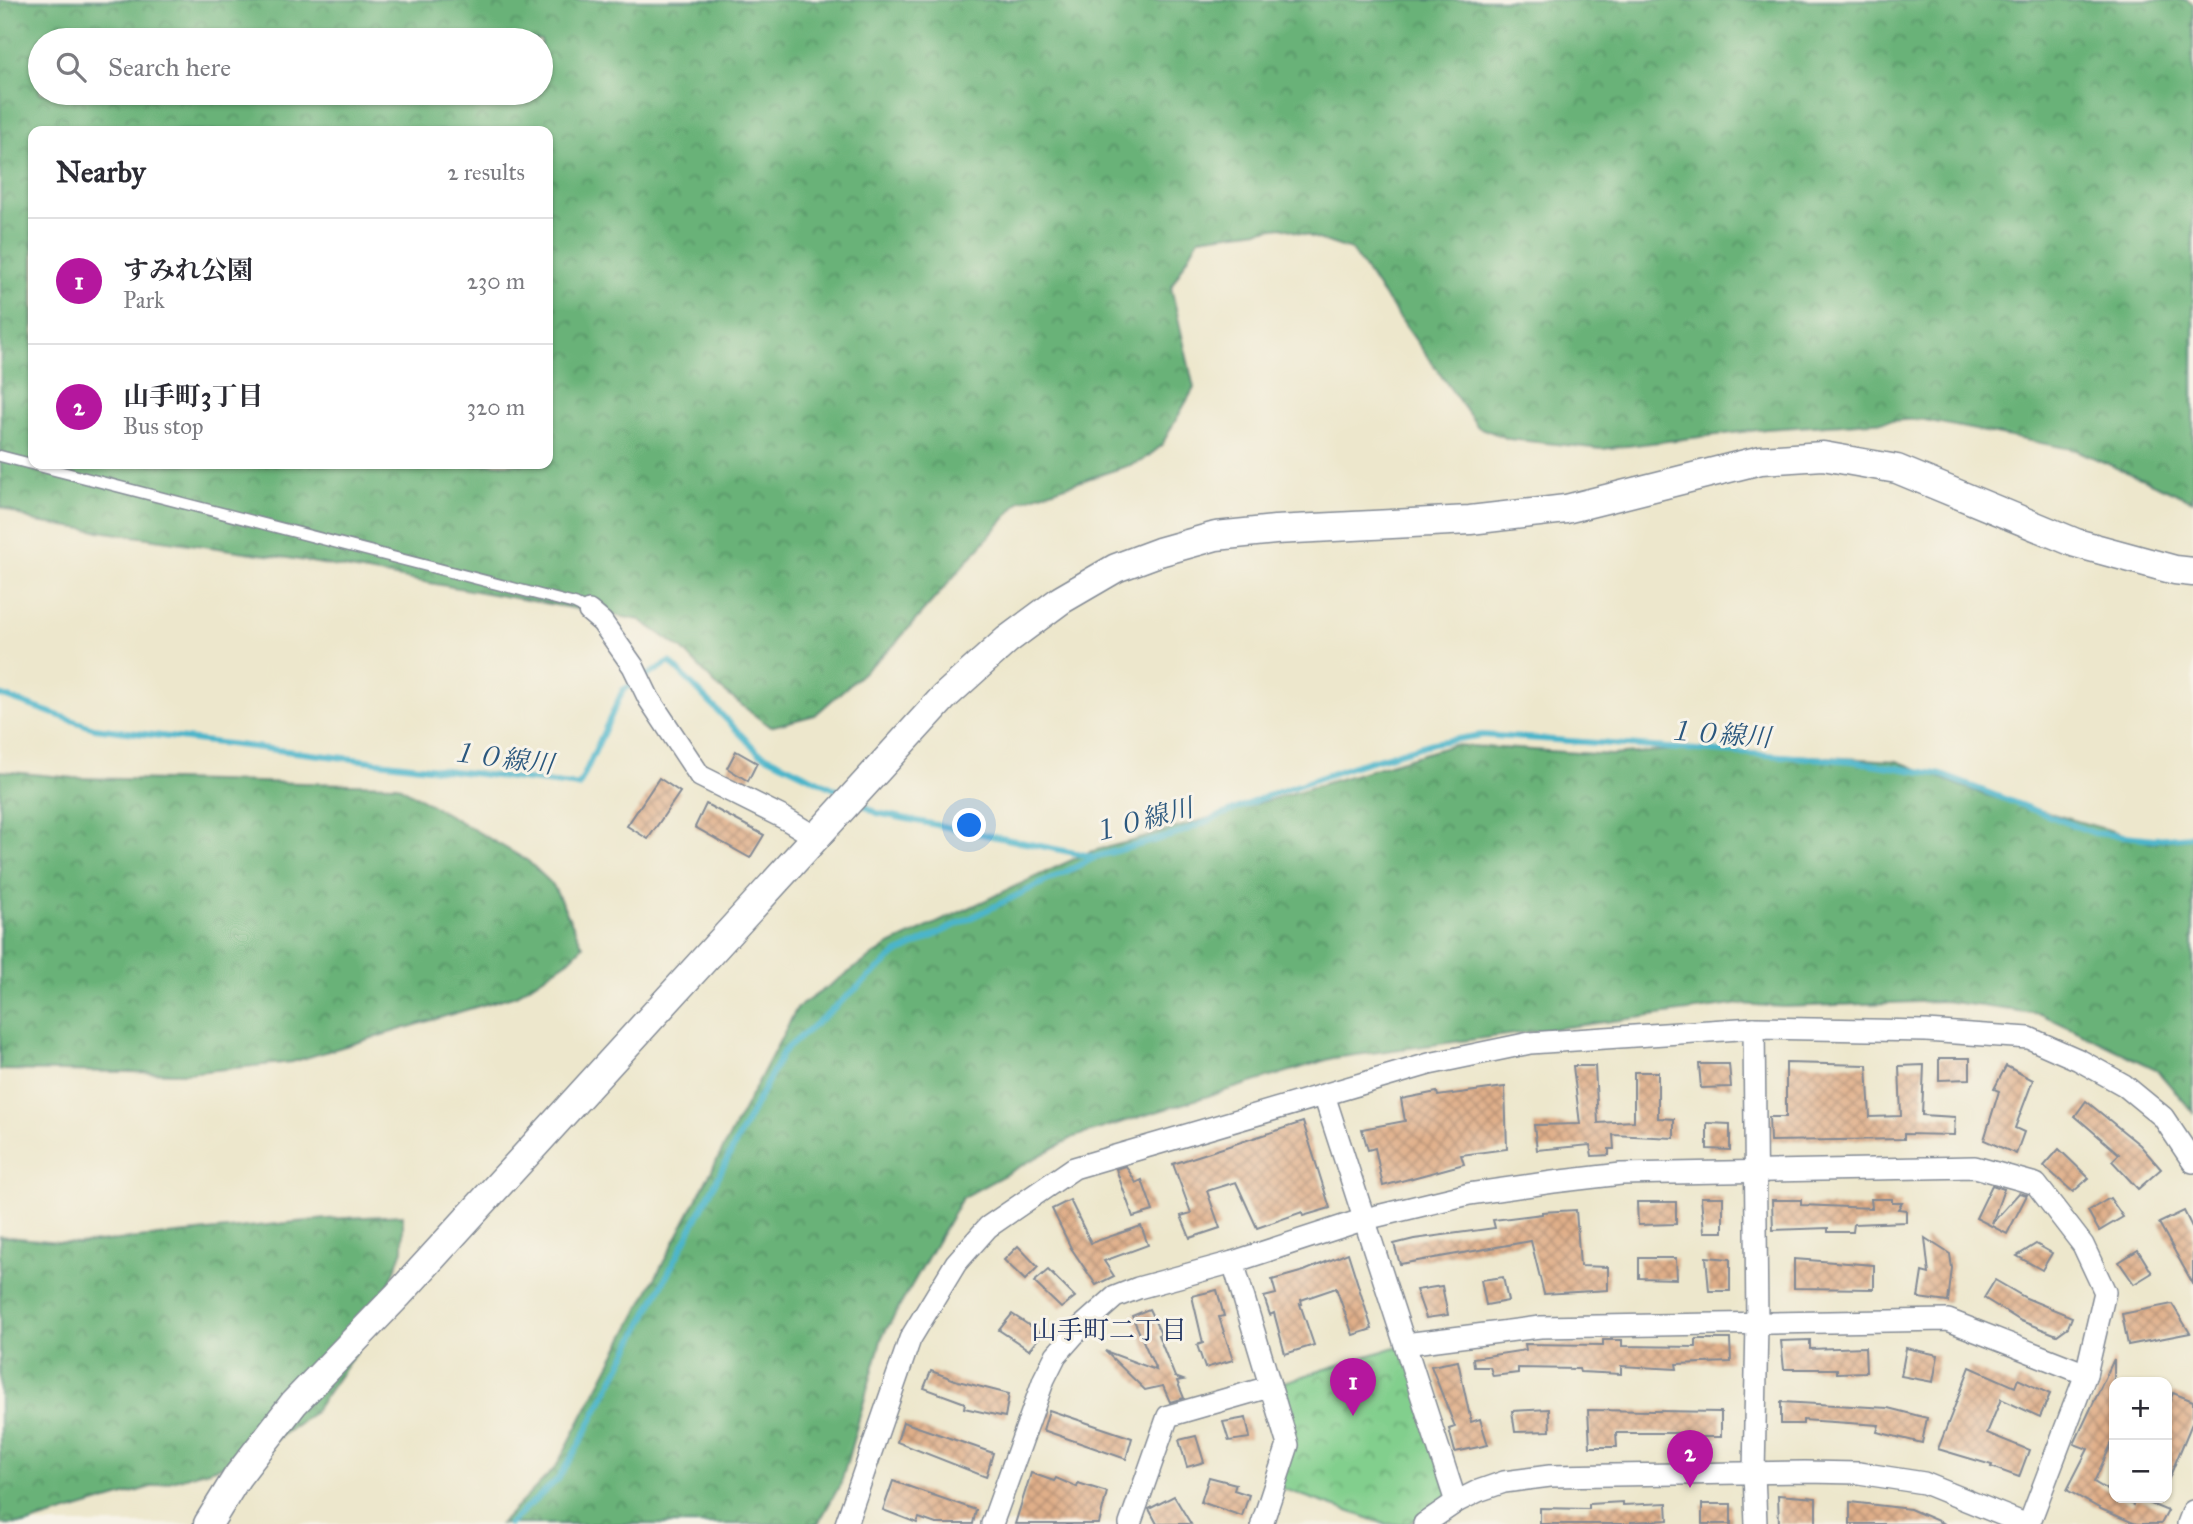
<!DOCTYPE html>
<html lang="en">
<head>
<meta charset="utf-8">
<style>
  body { margin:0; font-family:"IM FELL Great Primer","Noto Serif JP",serif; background:#f2f2f3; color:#2b2b33 }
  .controls { position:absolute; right:21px; bottom:21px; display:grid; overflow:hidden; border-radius:14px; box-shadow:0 2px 5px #0004 }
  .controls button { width:63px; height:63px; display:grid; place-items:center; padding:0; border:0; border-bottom:2px solid #e1e1e2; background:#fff; color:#2b2b33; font:35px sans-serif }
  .you { position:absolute; left:970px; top:826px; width:24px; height:24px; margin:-18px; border:5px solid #fff; border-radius:50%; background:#1a73e8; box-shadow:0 0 0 10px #1a73e833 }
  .badge { display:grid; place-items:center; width:46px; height:46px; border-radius:50%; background:#b5179e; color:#fff; font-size:23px; font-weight:700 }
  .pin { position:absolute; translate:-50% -58px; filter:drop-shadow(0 2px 4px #0008) }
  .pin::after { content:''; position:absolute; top:37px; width:24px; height:21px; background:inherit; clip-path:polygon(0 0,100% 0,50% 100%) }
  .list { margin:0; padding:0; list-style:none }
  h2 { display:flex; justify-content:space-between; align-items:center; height:91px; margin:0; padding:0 28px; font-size:30px }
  h2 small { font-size:23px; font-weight:400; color:#7c7c81 }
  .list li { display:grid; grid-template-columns:46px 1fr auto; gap:21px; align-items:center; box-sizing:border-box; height:126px; padding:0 28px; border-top:2px solid #e1e1e2 }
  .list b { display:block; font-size:26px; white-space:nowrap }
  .list p { margin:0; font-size:23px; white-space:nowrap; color:#7c7c81 }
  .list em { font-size:23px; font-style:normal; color:#7c7c81 }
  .icon { flex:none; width:38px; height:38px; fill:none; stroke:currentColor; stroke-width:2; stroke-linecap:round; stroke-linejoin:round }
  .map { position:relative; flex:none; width:2193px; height:1524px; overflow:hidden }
  .search { position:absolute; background:#fff; box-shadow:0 2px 5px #0004; left:28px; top:28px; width:525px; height:77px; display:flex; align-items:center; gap:18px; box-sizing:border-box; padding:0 24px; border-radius:38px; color:#7c7c81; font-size:26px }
  .panel { position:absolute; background:#fff; box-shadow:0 2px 5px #0004; left:28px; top:126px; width:525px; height:343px; border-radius:14px }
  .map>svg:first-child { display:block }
  .forest { fill:url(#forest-crowns); stroke:#42706b; stroke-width:2; fill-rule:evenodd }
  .park { fill:url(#park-crowns); stroke:#4e7f76; stroke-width:2 }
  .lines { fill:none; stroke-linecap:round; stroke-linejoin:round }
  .stream { stroke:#4cb5ca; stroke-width:6 }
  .building { fill:url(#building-cross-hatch) }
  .service-casing { stroke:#848b95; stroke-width:13 }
  .minor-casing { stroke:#848b95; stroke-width:24 }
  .tertiary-casing { stroke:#848b95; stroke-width:31 }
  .service { stroke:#fff; stroke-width:10 }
  .minor { stroke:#fff; stroke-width:21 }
  .tertiary { stroke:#fff; stroke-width:28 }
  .labels { text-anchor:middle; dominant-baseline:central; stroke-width:6; stroke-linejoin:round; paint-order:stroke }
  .water-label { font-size:26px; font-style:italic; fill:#2a577e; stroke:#f7f3e8 }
  .neighbourhood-label { font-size:26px; fill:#1b2f5e; stroke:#f7f3e8 }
</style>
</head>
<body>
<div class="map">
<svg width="2193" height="1524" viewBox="0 0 2193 1524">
  <defs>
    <pattern id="forest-crowns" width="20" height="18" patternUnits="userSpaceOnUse" patternTransform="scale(1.75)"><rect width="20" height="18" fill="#69b278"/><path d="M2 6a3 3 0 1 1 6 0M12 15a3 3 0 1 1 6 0" fill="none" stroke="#569166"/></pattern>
    <pattern id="park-crowns" width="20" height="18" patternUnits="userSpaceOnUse" patternTransform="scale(1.75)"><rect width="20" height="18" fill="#82cf8d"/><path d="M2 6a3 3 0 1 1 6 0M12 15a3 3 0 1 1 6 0" fill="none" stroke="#6aa876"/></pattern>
    <pattern id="building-cross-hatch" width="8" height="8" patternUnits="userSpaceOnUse" patternTransform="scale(1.75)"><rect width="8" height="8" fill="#e0af89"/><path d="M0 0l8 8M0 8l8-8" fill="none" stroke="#b58f73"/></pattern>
  </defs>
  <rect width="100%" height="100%" fill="#f7f3e8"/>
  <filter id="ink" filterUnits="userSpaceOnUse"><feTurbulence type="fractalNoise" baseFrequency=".0143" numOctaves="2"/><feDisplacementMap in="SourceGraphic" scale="14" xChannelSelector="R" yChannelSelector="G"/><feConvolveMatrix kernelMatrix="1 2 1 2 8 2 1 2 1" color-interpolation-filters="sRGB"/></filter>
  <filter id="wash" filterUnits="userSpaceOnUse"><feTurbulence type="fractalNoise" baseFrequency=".00686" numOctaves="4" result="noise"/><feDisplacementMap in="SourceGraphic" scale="28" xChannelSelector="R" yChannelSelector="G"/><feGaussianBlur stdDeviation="1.57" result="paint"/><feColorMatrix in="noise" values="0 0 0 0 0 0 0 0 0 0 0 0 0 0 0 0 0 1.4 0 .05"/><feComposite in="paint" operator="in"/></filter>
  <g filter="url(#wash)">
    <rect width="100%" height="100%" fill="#ede7cc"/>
    <g class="forest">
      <path d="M0 0H2186L2193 4V501L2076 450 1920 419 1766 429 1602 449 1509 439 1478 427 1351 250 1282 227 1199 238 1171 287 1194 388 1161 446 1142 461 1020 501 893 646 815 715 770 727 717 686 683 650 640 620 288 558 36 522 1 507ZM40 40H541V93H40ZM33 131H548V464H33Z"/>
      <path d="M1453 745 1611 755 1686 749 1897 761 1982 794 2151 842 2193 838V1112L2156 1069 2041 1014 1944 1001 1783 1007 1741 1004 1333 1058 1074 1137 962 1198 882 1337 841 1483 818 1524H500L556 1467 797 1008 887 946 1089 852 1136 840Z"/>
      <path d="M0 771 74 778 397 785 528 861 553 885 583 946 569 960 516 995 292 1062 187 1073 0 1070Z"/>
      <path d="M403 1215V1250L382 1303 354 1355 313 1413 249 1458 27 1524H0V1236L78 1244 327 1219Z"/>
    </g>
    <path class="park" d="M1405 1344 1456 1502 1407 1524H1385L1275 1486 1288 1445 1269 1387Z"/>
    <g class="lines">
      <g class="stream">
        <path d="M0 695 94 728 579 786 623 690 670 662 758 752 845 794"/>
        <path d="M857 801 877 813 1095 857 1177 834 1267 796 1357 765 1433 743 1482 735 1852 761 1942 775 2094 833 2154 839 2193 836"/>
        <path d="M509 1524 558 1479 579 1445 783 1052 896 954 1094 858"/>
      </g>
    </g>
    <g id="blocks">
      <g class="building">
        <path d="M736 751 757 763 748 781 727 768Z"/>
        <path d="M659 778 680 792 648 839 627 826Z"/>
        <path d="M706 804 764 835 750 858 695 827Z"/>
        <path d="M1939 1058H1970V1079L1939 1080Z"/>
        <path d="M1786 1063 1867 1065 1870 1117 1901 1116 1899 1066 1924 1065 1922 1115 1955 1117 1954 1135 1904 1134V1139L1770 1141 1769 1117H1786Z"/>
        <path d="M1699 1064H1729L1731 1087 1701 1088Z"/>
        <path d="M1573 1066H1595L1598 1123 1634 1121V1072H1658V1118L1674 1119V1138L1613 1135 1614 1149H1609V1155L1592 1156 1590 1145 1537 1150 1534 1125 1580 1124Z"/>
        <path d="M2006 1066 2033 1080 2015 1128 2024 1132 2016 1154 1984 1140 1999 1091 1994 1089Z"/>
        <path d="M1505 1087 1507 1149 1461 1155 1464 1164 1383 1186 1375 1148 1368 1150 1362 1129 1405 1121 1401 1099 1437 1092 1438 1096Z"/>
        <path d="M2086 1101 2140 1145 2161 1169 2138 1189 2112 1161 2119 1154 2075 1116Z"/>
        <path d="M1303 1122 1330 1208 1303 1216 1302 1212 1257 1228 1236 1182 1207 1191 1220 1228 1190 1238 1181 1216 1191 1213 1173 1164Z"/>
        <path d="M1707 1123 1730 1124V1150L1707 1149Z"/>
        <path d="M2059 1149 2089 1178 2073 1192 2044 1166Z"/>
        <path d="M1126 1166 1136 1183 1142 1180 1153 1211 1133 1217 1116 1169Z"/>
        <path d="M1992 1185 2004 1189 1992 1223 2019 1193 2027 1195 2007 1234 1976 1218Z"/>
        <path d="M1701 1197H1723V1232H1704Z"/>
        <path d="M2110 1198 2123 1217 2099 1231 2088 1211Z"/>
        <path d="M1871 1199H1892V1203H1902L1898 1209 1906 1210V1222L1854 1224 1853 1232H1828V1228L1773 1230 1772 1200H1801V1205L1872 1208Z"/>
        <path d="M1070 1200 1091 1243 1141 1226 1148 1245 1104 1261 1114 1276 1096 1285 1071 1248 1052 1209Z"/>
        <path d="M1637 1202H1676V1224L1638 1225Z"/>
        <path d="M1576 1210 1580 1266 1608 1267V1290L1544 1294 1531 1241 1400 1264 1394 1244 1414 1239 1495 1228 1493 1220 1542 1214V1212Z"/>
        <path d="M2184 1211 2193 1229V1284L2159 1223Z"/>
        <path d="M1925 1238 1950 1254 1952 1268 1948 1302 1918 1298 1922 1272 1929 1274Z"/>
        <path d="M2036 1244 2052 1253 2042 1270 2017 1256Z"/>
        <path d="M1018 1246 1038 1267 1025 1280 1004 1260Z"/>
        <path d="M2138 1250 2152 1273 2134 1284 2119 1262Z"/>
        <path d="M1348 1253 1372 1329 1353 1335 1336 1288 1301 1300 1302 1304H1300L1314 1345 1285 1354 1274 1313 1270 1315 1264 1297 1276 1294 1272 1280 1304 1271Z"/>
        <path d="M1706 1257 1730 1259V1291H1709Z"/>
        <path d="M1639 1258H1676L1677 1279 1639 1278Z"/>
        <path d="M1794 1259 1874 1265V1289L1794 1288Z"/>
        <path d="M1048 1270 1075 1297 1061 1308 1034 1282Z"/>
        <path d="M1503 1277 1508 1301 1486 1305 1481 1280Z"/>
        <path d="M1995 1280 2026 1298 2072 1317 2068 1327 2057 1335 2021 1321 1984 1298Z"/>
        <path d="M1442 1286 1448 1315 1426 1318 1416 1290Z"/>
        <path d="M1217 1290 1224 1316 1219 1317 1233 1360 1205 1368 1197 1345 1203 1343 1192 1296Z"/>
        <path d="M2172 1304 2190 1333 2128 1345 2122 1314Z"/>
        <path d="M1149 1309 1161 1334 1158 1335 1175 1377 1183 1380 1177 1381 1184 1398 1170 1402 1163 1386 1145 1390 1105 1351 1156 1370 1132 1316Z"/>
        <path d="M1012 1314 1042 1334 1029 1350 999 1330Z"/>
        <path d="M1696 1339H1730L1731 1362 1676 1364 1677 1369 1621 1366V1374L1580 1372 1579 1369 1518 1368V1373L1493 1376 1490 1367H1474L1473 1358 1526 1350 1525 1344 1603 1345V1340H1622V1346L1696 1347Z"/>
        <path d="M1810 1340V1349L1865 1347 1866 1372 1837 1373V1369H1784L1781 1341Z"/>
        <path d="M1906 1348 1938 1355 1933 1382 1901 1376Z"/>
        <path d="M2114 1359V1438L2094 1482 2114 1494V1498H2121L2133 1505 2136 1498 2168 1511 2161 1524H2136L2101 1509 2067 1490 2088 1449 2074 1444Z"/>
        <path d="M1458 1361 1471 1422 1480 1419 1488 1445 1455 1452 1449 1429 1455 1427 1431 1366Z"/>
        <path d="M1970 1367 2015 1387 2018 1379 2050 1394 2040 1417 2001 1399 1987 1433 2029 1450 2019 1477 1991 1467 1992 1465 1938 1449Z"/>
        <path d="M931 1371 958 1381 1009 1394 1005 1417 964 1408 965 1403 924 1388Z"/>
        <path d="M2173 1393 2193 1401V1421L2167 1483V1408Z"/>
        <path d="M1781 1402 1888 1408 1927 1418 1922 1443 1877 1432 1879 1425 1803 1420V1424H1781Z"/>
        <path d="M1549 1409 1550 1431 1515 1432 1512 1411Z"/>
        <path d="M1049 1410 1132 1438 1126 1459 1043 1430Z"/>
        <path d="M1588 1410 1721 1412V1437H1684L1683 1433H1616L1617 1447H1590Z"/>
        <path d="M1246 1418 1250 1438 1229 1441 1223 1422Z"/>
        <path d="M903 1422 993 1453 986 1477 897 1442Z"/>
        <path d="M1196 1436 1204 1462 1187 1467 1179 1440Z"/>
        <path d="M1031 1473 1054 1481 1056 1478 1077 1487 1078 1483 1107 1492 1099 1524H1015Z"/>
        <path d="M1209 1477 1236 1484 1234 1490 1249 1495 1242 1516 1201 1502Z"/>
        <path d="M893 1481 976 1510 973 1524H936L919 1518 917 1523 883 1510Z"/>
        <path d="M1778 1495 1816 1498V1524H1779Z"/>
        <path d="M1174 1496 1191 1524H1157L1149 1509Z"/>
        <path d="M1623 1502V1505L1667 1503 1668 1520 1631 1522V1524H1540V1508L1589 1509V1504Z"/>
        <path d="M1850 1502 1910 1509 1945 1524H1850Z"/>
        <rect x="1702" y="1504" width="29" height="20"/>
      </g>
    </g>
  </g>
  <g filter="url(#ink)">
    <use href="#blocks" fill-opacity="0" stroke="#848b95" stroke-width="2"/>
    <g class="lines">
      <defs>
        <path id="service" d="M0 456 575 604 589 611"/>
        <g id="minor">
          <path d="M589 611 602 622 633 666 649 699 700 776 784 818 817 838"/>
          <path d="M1754 1028 1757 1323 1754 1473 1756 1524"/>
          <path d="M1324 1095 1456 1502"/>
          <path d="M1233 1262 1288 1445 1262 1524"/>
          <path d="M1405 1344 1540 1327 1948 1320 2086 1374"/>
          <path d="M846 1524 910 1339 956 1263 988 1227 1074 1168 1429 1064 1530 1043 1754 1028 1926 1031 2029 1038 2079 1060 2124 1085 2163 1117 2193 1162"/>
          <path d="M992 1524 1044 1379 1056 1355 1079 1329 1115 1297 1138 1288 1233 1262 1365 1219 1469 1194 1553 1182 1621 1174 1975 1167 2036 1184 2083 1245 2105 1292 2086 1374 2029 1524"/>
          <path d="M1130 1524 1168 1416 1269 1387"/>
          <path d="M1424 1524 1456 1502 1478 1491 1504 1482 1550 1476 1805 1472 1859 1473 1924 1483 2025 1524"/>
          <path d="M2188 1524 2193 1511"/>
        </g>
        <path id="tertiary" d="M208 1524 237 1477 294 1403 398 1295 944 697 1007 640 1061 600 1116 568 1159 552 1216 536 1275 530 1470 520 1566 509 1761 460 1823 456 1897 469 2076 543 2175 570 2193 572"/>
      </defs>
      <use href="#service" class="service-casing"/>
      <use href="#minor" class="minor-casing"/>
      <use href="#tertiary" class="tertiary-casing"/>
      <use href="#service" class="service"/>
      <use href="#minor" class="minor"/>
      <use href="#tertiary" class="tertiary"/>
    </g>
  </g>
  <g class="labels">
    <g class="water-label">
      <text transform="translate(1719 734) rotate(4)">１０線川</text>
      <text transform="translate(502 758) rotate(7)">１０線川</text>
      <text transform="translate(1142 820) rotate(-15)">１０線川</text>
    </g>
    <g class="neighbourhood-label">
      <text x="1109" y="1330">山手町二丁目</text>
    </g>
  </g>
</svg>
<div class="controls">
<button>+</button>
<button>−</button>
</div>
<div class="you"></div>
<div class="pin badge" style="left:1353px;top:1416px">1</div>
<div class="pin badge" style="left:1690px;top:1488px">2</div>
<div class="search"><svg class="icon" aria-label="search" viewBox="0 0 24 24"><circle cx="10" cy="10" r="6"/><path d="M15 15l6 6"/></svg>Search here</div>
<section class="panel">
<h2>Nearby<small>2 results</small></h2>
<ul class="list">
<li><span class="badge">1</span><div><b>すみれ公園</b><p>Park</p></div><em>230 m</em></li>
<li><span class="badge">2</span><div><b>山手町3丁目</b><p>Bus stop</p></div><em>320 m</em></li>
</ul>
</section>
</div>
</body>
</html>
